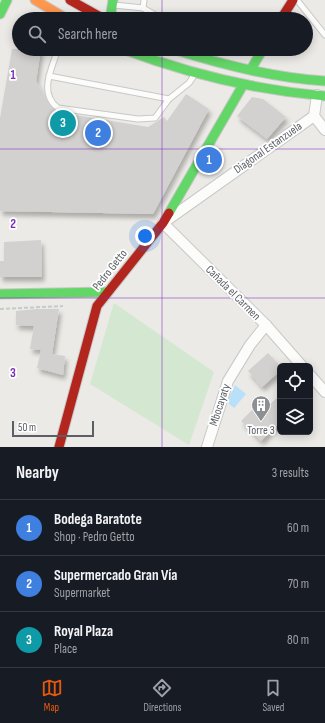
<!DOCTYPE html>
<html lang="en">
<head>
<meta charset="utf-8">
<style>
  body { margin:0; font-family:"Sofia Sans Condensed",sans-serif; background:#242831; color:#f1f3f6 }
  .controls { position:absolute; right:12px; bottom:12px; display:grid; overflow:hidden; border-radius:6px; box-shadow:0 2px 10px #0003 }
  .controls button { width:36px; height:36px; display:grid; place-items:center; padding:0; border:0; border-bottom:1px solid #363941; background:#171b24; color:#f1f3f6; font:20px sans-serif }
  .scale { position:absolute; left:12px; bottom:10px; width:82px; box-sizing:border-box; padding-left:4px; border:2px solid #5b5f64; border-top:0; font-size:11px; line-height:14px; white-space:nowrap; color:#5b5f64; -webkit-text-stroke:3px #fff; paint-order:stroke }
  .you { position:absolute; left:145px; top:236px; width:14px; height:14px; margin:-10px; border:3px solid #fff; border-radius:50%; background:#1a73e8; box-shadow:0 0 0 6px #1a73e833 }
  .badge { display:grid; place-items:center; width:26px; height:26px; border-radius:50%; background:#ea580c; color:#fff; font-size:13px; font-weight:700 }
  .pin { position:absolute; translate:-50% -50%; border:2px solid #fff; box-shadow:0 1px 4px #0006 }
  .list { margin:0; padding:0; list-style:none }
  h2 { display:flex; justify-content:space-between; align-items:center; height:52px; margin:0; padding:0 16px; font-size:17px }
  h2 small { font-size:13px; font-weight:400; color:#9ea1a6 }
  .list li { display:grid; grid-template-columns:26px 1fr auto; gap:12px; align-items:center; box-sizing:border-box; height:56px; padding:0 16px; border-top:1px solid #363941 }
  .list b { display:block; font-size:15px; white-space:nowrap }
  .list p { margin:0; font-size:13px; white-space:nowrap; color:#9ea1a6 }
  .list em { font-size:13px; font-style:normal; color:#9ea1a6 }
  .icon { flex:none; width:22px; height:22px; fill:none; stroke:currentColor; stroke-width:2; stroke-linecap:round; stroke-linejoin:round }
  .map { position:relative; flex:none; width:325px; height:447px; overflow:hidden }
  .search { position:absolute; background:#171b24; box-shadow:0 2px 10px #0003; left:12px; right:12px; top:12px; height:44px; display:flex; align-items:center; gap:10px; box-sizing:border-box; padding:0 14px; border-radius:22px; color:#9ea1a6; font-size:15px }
  .sheet { height:220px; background:#171b24 }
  nav { display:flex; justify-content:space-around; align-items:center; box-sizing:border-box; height:56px; border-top:1px solid #363941; background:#171b24; font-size:11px; color:#9ea1a6 }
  nav a { display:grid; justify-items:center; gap:2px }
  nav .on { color:#ea580c }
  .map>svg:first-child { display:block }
  .green { fill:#d4e8d1 }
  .water { fill:#b8e0f8 }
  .building { fill:#d2d1cf; filter:url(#shadow) }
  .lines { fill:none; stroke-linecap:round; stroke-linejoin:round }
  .lane-casing { stroke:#c8c8c8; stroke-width:7 }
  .street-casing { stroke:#c8c8c8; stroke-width:12 }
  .fast-casing { stroke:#c7c7c6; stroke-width:11 }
  .slow-casing { stroke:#c7c7c6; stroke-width:11 }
  .jam-casing { stroke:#c7c7c6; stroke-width:11 }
  .path { stroke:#c5cbc8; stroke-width:2; stroke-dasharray:4 2; stroke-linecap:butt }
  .lane { stroke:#fcfcfb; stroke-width:5 }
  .street { stroke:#fcfcfb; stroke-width:10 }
  .fast { stroke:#63d668; stroke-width:9 }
  .slow { stroke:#ff974d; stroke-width:9 }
  .jam { stroke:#b3261e; stroke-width:9 }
  .grid { fill:none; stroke:#7b2cbf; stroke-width:1; stroke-opacity:0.55 }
  .labels { text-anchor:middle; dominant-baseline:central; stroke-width:3.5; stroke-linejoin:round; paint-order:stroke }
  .street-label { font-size:12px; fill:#5b5f64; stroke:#fff }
  .poi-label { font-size:12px; fill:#5b5f64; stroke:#fff }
  .grid-label { font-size:13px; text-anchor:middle; font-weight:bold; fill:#7b2cbf; stroke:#fff; stroke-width:3.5; stroke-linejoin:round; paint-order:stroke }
</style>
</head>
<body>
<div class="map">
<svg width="325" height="447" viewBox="0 0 325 447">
  <defs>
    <filter id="shadow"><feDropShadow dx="2.5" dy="4.5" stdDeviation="2" flood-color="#0004"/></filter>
  </defs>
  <rect width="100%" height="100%" fill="#ebeae6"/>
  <path class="green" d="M114 303 214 372 189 445 90 384Z"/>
  <path class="water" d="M235 385 246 394 234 408 227 402Z"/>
  <g class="building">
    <path d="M12 49H41L36 81 49 104 57 112 148 127 164 117 167 121 186 94 209 109 153 214 0 211V118Z"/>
    <path d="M252 97 263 99 286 117 267 139 237 116Z"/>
    <path d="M41 240 42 277H0V261H4V242Z"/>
    <path d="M37 309H59L52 354 65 356 63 375 37 368 41 350 30 349 34 326 16 325V311Z"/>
    <path d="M268 353 280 366V371L262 387 248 371Z"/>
    <path d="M280 395V422L261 441 241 421 260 402 266 408Z"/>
  </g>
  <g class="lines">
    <defs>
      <g id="lane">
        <path d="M297 0 325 35"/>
        <path d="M114 5 143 8 162 19"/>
        <path d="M143 8 144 0"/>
        <path d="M58 49C52 68 38 93 58 108L138 119 155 118 169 99 189 83 193 77"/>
        <path d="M49 76 169 99"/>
      </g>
      <g id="street">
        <path d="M317 95 314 116 325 130"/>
        <path d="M302 366 266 325 163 223 314 116"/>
        <path d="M310 375 325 392"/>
        <path d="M207 447 228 381 250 345 266 325"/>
      </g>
      <g id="fast">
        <path d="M0 14 7 0"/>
        <path d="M110 19 113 0"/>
        <path d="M123 49C189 74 255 90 325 96"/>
        <path d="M173 49C223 65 273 78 325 81"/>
        <path d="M251 69 263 49"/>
        <path d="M169 213 243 85"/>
        <path d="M0 294 108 292"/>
      </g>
      <path id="slow" d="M35 0 67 19"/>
      <g id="jam">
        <path d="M70 0 104 19"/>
        <path d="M281 19 293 0"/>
        <path d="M59 447 97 306 163 223 169 213"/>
      </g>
    </defs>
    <use href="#lane" class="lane-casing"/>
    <use href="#street" class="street-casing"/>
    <use href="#fast" class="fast-casing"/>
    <use href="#slow" class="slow-casing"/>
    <use href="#jam" class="jam-casing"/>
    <path class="path" d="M0 309 63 306"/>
    <use href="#lane" class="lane"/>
    <use href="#street" class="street"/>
    <use href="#fast" class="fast"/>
    <use href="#slow" class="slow"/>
    <use href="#jam" class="jam"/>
  </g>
  <path class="grid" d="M162 0V19M162 49V447M0 149H325M0 298H325"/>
  <defs>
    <symbol id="building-pin" viewBox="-11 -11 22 30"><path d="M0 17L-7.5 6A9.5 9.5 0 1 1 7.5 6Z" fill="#8d9092" stroke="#fff"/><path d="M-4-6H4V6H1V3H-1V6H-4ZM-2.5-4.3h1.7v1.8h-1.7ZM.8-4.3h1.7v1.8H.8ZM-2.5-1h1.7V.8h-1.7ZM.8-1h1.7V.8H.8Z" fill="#fff"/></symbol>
  </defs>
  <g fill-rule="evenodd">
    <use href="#building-pin" x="250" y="394" width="22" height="30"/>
  </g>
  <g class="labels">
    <g class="street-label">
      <text transform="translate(268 148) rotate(-35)">Diagonal Estanzuela</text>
      <text transform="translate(110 270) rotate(-52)">Pedro Getto</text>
      <text transform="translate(233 293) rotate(45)">Cañada el Carmen</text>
      <text transform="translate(220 405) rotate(-72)">Mbocayaty</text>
    </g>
    <g class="poi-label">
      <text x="261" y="430">Torre 3</text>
    </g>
  </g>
  <g class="grid-label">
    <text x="13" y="79">1</text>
    <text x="13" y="228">2</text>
    <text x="13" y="377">3</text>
  </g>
</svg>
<div class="controls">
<button><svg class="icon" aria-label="locate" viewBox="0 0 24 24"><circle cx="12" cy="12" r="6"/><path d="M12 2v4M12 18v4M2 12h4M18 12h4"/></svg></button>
<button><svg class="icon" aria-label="layers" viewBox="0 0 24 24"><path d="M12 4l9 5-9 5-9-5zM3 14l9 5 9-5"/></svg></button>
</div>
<div class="scale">50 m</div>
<div class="you"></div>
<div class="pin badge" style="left:209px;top:160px;background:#3f7fe0">1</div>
<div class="pin badge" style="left:98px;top:133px;background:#3f7fe0">2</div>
<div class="pin badge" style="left:63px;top:123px;background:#0f9aa8">3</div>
<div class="search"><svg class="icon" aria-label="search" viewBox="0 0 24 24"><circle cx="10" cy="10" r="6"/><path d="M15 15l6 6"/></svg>Search here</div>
</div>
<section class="sheet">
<h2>Nearby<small>3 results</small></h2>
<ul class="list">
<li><span class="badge" style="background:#3f7fe0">1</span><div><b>Bodega Baratote</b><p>Shop · Pedro Getto</p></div><em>60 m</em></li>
<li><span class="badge" style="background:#3f7fe0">2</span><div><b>Supermercado Gran Vía</b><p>Supermarket</p></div><em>70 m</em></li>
<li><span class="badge" style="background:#0f9aa8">3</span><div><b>Royal Plaza</b><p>Place</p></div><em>80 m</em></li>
</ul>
</section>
<nav>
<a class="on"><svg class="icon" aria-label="map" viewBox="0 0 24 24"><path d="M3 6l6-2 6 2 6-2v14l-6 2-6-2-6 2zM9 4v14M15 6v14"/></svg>Map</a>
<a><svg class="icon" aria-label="directions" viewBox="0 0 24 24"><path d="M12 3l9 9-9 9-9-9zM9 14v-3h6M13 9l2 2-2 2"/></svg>Directions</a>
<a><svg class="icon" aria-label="saved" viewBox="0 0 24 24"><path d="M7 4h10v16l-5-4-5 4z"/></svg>Saved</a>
</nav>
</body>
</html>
